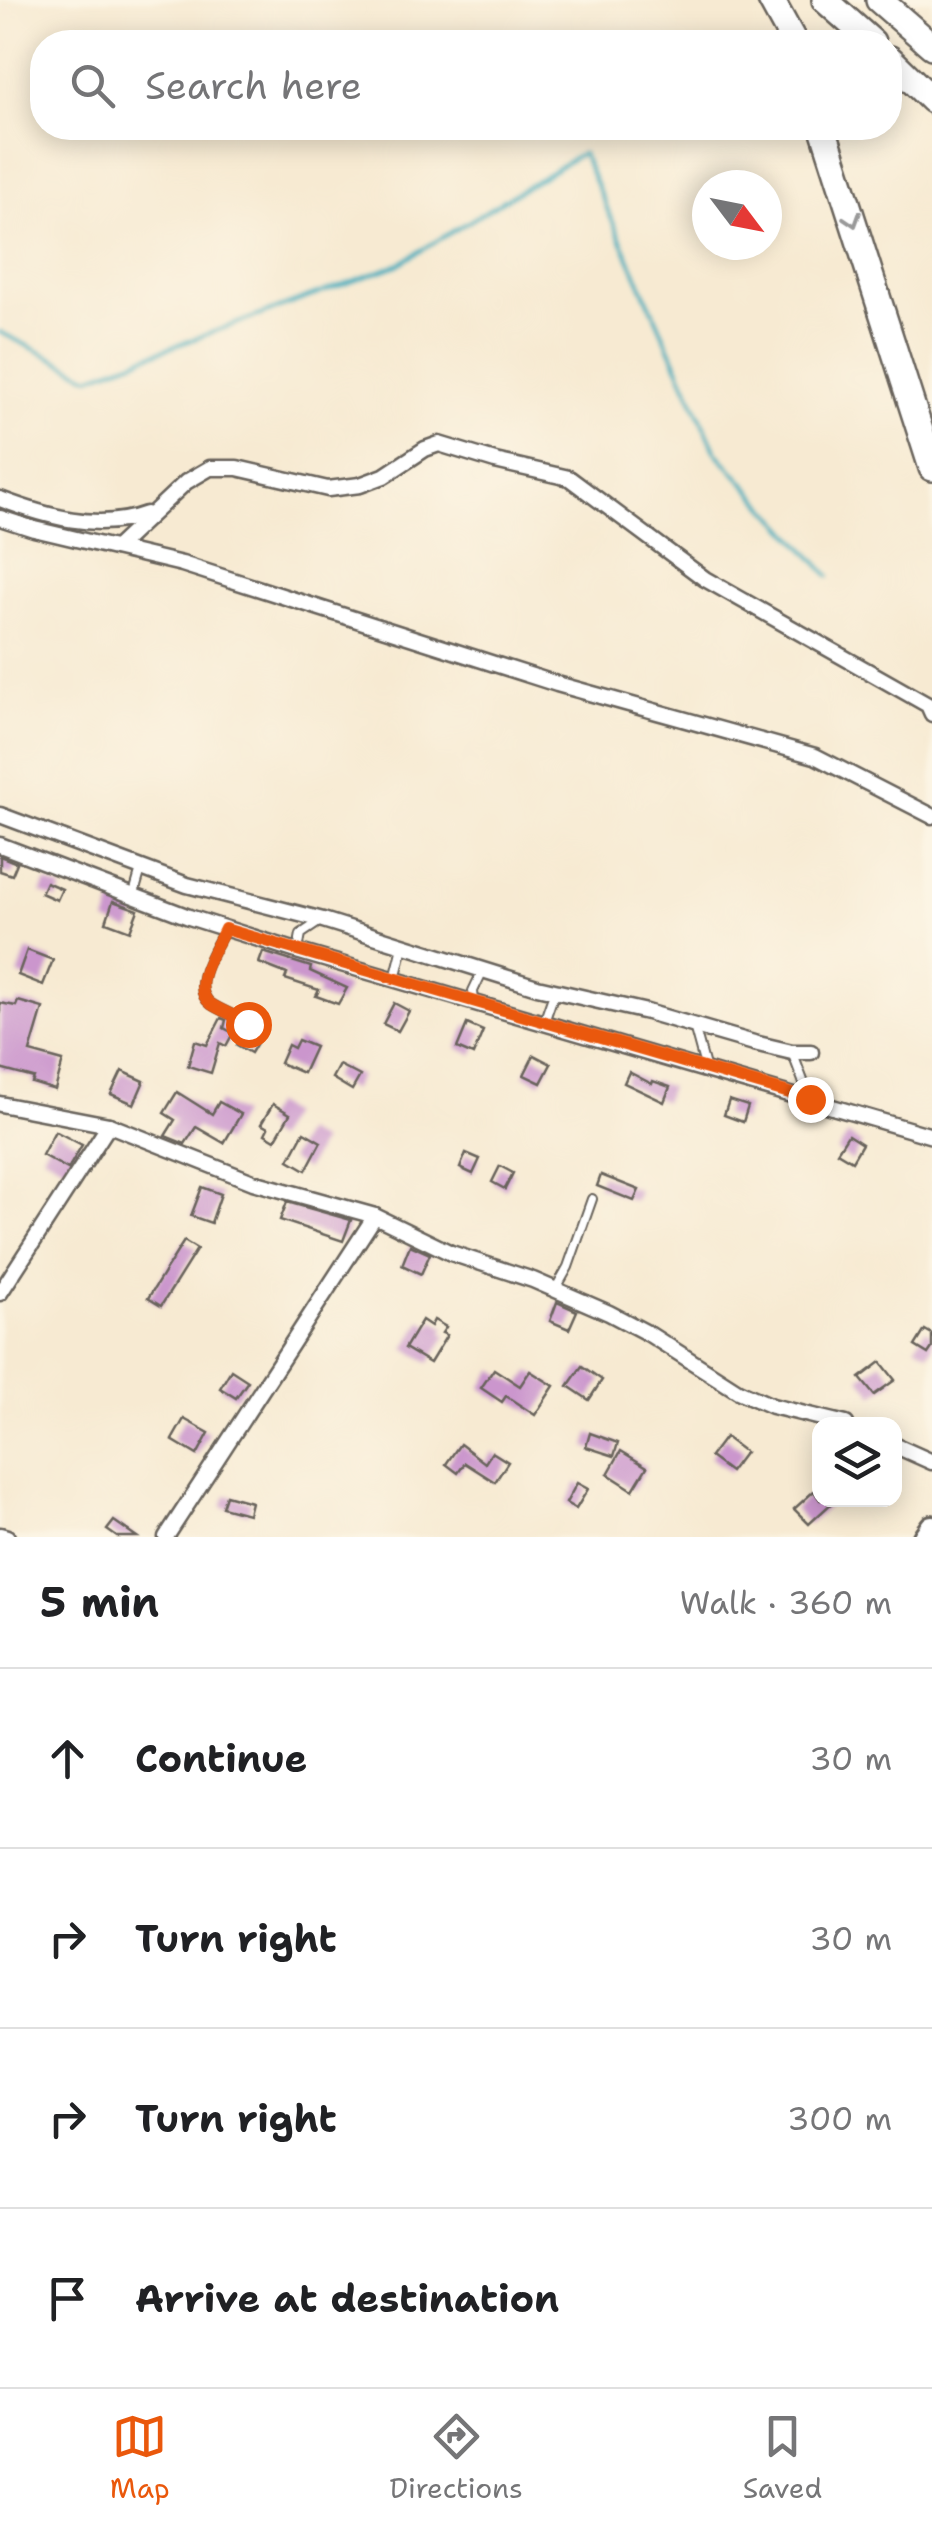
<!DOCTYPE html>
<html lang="en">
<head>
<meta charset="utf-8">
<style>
  body { margin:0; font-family:"Shantell Sans",sans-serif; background:#f2f2f2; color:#202124 }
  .controls { position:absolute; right:30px; bottom:30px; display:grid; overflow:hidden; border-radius:20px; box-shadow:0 5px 25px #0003 }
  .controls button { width:90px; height:90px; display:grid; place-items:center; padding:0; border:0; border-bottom:2px solid #e0e0e0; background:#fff; color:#202124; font:50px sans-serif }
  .compass { position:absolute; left:692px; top:170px; width:90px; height:90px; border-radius:50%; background:#fff; box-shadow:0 5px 25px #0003; rotate:122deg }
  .stop { position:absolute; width:30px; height:30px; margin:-22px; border:8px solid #ea580c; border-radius:50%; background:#fff }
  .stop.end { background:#ea580c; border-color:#fff; box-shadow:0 2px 10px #0008 }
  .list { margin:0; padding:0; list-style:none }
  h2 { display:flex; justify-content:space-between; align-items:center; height:130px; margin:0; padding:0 40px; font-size:42px }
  h2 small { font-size:32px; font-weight:400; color:#757577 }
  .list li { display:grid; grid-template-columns:65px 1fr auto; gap:30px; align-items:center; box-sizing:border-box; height:180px; padding:0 40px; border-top:2px solid #e0e0e0 }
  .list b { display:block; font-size:38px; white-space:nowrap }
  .list em { font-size:32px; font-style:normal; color:#757577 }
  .icon { flex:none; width:55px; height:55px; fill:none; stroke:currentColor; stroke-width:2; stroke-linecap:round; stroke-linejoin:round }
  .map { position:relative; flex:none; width:932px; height:1537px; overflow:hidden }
  .search { position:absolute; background:#fff; box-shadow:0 5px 25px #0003; left:30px; right:30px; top:30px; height:110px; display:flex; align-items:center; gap:25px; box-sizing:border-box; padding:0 35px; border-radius:40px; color:#757577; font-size:38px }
  .sheet { height:850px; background:#fff }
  nav { display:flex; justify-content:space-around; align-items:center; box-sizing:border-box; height:140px; border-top:2px solid #e0e0e0; background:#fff; font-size:28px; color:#757577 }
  nav a { display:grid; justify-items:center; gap:5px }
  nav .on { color:#ea580c }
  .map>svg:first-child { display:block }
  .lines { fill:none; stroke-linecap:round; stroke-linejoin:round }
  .stream { stroke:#40adbe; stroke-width:4 }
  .building { fill:#cb96cd }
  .service-casing { stroke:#69645c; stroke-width:12 }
  .minor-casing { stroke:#69645c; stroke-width:19 }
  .primary-casing { stroke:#69645c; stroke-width:28 }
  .motorway-casing { stroke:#69645c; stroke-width:30 }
  .service { stroke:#fff; stroke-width:8 }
  .minor { stroke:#fff; stroke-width:14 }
  .primary { stroke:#fff; stroke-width:22 }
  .motorway { stroke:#fff; stroke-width:25 }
  .oneway { stroke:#999 }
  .route { stroke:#ea580c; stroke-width:12 }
</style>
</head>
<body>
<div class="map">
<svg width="932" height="1537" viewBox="0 0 932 1537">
  <rect width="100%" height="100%" fill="#fcf5e5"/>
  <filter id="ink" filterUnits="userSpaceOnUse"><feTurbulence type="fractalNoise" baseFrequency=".01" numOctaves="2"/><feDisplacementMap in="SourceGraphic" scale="20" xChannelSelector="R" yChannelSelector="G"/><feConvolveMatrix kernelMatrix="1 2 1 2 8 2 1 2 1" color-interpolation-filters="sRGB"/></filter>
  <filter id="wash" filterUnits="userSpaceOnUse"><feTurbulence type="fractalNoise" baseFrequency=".0048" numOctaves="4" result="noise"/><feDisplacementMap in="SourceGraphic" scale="40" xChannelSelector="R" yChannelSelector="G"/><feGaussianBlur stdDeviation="2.25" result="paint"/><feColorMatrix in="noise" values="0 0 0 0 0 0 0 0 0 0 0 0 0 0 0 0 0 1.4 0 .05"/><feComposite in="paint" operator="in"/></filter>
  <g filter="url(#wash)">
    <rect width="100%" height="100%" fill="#f7ead2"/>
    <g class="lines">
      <path class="stream" d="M0 332 90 377 397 265 582 153 716 452 829 576"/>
    </g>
    <g id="blocks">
      <g class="building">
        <path d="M0 856 17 863 12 875 0 871Z"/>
        <path d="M46 882 62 889 57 900 41 893Z"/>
        <path d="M113 901 138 910 130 931 106 922Z"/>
        <path d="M27 950 53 960 43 985 18 975Z"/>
        <path d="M263 952 311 967 310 971 347 988 338 1004 316 996 319 990 285 979 287 974 259 963Z"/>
        <path d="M18 1001 43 1008 30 1052 63 1061 55 1090 32 1083 34 1078 0 1069V1003L16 1006Z"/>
        <path d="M394 1003 409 1011 398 1031 383 1024Z"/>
        <path d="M221 1018 226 1020 224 1028 233 1033 226 1046 220 1043 211 1073 188 1066 195 1041 207 1045Z"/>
        <path d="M467 1024 483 1031 473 1055 457 1048Z"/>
        <path d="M245 1031 261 1036 251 1053 237 1045Z"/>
        <path d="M298 1040 315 1047 303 1073 280 1063 288 1045 294 1048Z"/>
        <path d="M534 1055 551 1064 541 1083 524 1075Z"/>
        <path d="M339 1065 360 1076 352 1090 332 1078Z"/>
        <path d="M122 1071 144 1081 134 1104 111 1094Z"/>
        <path d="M629 1072 652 1084 653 1081 670 1087 664 1102 624 1083Z"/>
        <path d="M177 1092 212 1114 219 1102 241 1114 224 1143 196 1127 185 1144 165 1136 175 1120 164 1113Z"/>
        <path d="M729 1100 748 1106 743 1122 724 1115Z"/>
        <path d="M273 1104 290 1114 275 1140 265 1134 268 1128 261 1124Z"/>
        <path d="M55 1131 82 1145 68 1169 42 1155Z"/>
        <path d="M304 1132 321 1142 306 1170 289 1160Z"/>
        <path d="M848 1135 862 1144 852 1161 837 1152Z"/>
        <path d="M466 1153 480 1159 473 1174 460 1168Z"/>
        <path d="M500 1166 513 1173 505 1189 492 1182Z"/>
        <path d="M601 1175 639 1190 634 1201 597 1186Z"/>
        <path d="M202 1187 221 1194 211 1223 191 1216Z"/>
        <path d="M287 1202 351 1220 343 1241 280 1220Z"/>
        <path d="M184 1241 197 1249 161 1306 148 1298Z"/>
        <path d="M410 1245 430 1254 421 1274 402 1265Z"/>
        <path d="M557 1302 577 1311 569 1329 550 1321Z"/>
        <path d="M422 1320 431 1326 434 1320 446 1327 442 1333 447 1335 430 1363 405 1348Z"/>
        <path d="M925 1330 932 1334V1348L928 1354 915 1346Z"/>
        <path d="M881 1362 895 1380 874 1395 860 1378Z"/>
        <path d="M582 1366 602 1380 589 1400 568 1386Z"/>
        <path d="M494 1369 520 1386 530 1371 554 1386 535 1415 506 1396 502 1402 481 1388Z"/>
        <path d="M231 1370 248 1381 236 1398 220 1388Z"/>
        <path d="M184 1419 209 1433 197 1455 172 1440Z"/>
        <path d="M590 1433 618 1443 614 1456 586 1447Z"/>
        <path d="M725 1437 745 1452 730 1472 710 1457Z"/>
        <path d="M460 1444 485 1463 492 1452 508 1462 495 1482 465 1463 458 1473 446 1464Z"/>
        <path d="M621 1451 647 1467 633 1490 608 1474Z"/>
        <path d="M577 1483 588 1489 576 1509 566 1503Z"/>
        <path d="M814 1491 820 1500H835L809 1524 794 1509Z"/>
        <path d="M226 1495 251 1502 248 1514 222 1507Z"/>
        <path d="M114 1521 137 1537H117L107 1530Z"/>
      </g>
    </g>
  </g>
  <g filter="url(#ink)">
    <use href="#blocks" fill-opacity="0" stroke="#69645c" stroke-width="2.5"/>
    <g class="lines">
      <defs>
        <g id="service">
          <path d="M133 897 141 869"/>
          <path d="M225 929C216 948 188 987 211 1004 223 1012 236 1015 248 1024"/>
          <path d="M301 951 298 950 301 934 319 922"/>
          <path d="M395 979 403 947"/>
          <path d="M474 1002 473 991 483 970"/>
          <path d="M544 1022 552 999 559 992"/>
          <path d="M694 1026 706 1070"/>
          <path d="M792 1052 810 1099"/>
          <path d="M555 1290 568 1267 592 1199"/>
        </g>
        <g id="minor">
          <path d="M0 499C45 516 98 532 146 514"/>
          <path d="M0 518 34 529 182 564 557 684 815 756 932 816"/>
          <path d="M116 548 186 482 210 468H237L328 489 360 485 384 476 425 449 439 444 495 461 569 478 705 579 928 705 932 714"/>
          <path d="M0 815 187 885 323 920 537 987 647 1012 754 1043 792 1052H811"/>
          <path d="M0 845 189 917 300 952 932 1136"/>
          <path d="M0 1104 109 1125 253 1182 375 1216 451 1253 533 1280 609 1313 649 1334 738 1391 772 1406 846 1424"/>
          <path d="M0 1293 109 1125"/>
          <path d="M894 1445 932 1462"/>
          <path d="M0 1535 7 1537"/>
          <path d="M166 1537 375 1216"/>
        </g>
        <path id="primary" d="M925 1537 932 1527"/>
        <g id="motorway">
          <path d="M771 0 794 42"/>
          <path d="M825 0 872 42"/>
          <path d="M879 0 932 46"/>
          <path d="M890 59 932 100"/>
          <path d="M823 128 932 468"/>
        </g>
      </defs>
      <use href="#service" class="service-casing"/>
      <use href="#minor" class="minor-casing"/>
      <use href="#primary" class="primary-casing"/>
      <use href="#motorway" class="motorway-casing"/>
      <use href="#service" class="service"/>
      <use href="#minor" class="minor"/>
      <use href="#primary" class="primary"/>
      <use href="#motorway" class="motorway"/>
    </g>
    <defs><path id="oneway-chevron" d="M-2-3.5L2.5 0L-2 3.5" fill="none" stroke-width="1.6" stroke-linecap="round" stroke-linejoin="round" transform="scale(2.5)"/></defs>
    <use class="oneway" href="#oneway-chevron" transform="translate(853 220) rotate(72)"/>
  </g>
  <g class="lines" filter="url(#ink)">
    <path class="route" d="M248 1024C236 1015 223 1012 211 1004 188 987 216 949 225 929L810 1099"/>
  </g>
</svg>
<div class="controls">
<button><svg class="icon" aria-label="layers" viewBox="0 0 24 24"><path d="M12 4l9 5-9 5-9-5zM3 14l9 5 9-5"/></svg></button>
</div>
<svg class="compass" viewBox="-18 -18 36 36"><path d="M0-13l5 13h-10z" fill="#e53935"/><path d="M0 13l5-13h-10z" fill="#757577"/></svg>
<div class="stop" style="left:248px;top:1024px"></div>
<div class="stop end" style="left:810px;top:1099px"></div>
<div class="search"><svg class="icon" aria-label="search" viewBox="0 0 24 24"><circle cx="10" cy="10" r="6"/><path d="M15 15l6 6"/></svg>Search here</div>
</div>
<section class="sheet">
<h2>5 min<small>Walk · 360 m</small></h2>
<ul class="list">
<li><svg class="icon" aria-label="ahead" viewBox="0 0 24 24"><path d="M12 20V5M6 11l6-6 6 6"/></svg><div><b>Continue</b></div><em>30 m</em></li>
<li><svg class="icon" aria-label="right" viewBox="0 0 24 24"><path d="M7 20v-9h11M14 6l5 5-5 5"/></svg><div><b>Turn right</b></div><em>30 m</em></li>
<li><svg class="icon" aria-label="right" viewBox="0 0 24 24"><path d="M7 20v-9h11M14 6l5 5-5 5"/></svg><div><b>Turn right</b></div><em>300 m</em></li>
<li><svg class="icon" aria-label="arrive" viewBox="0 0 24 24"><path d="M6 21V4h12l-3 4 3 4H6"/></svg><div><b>Arrive at destination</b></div></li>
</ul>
</section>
<nav>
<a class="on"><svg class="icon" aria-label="map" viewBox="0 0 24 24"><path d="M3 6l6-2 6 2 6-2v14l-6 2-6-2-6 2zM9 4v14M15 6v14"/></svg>Map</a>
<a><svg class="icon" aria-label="directions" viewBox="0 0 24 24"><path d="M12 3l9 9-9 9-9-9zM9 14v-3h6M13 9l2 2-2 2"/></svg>Directions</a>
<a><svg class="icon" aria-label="saved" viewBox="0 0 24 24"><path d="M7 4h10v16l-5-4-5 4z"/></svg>Saved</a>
</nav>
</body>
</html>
